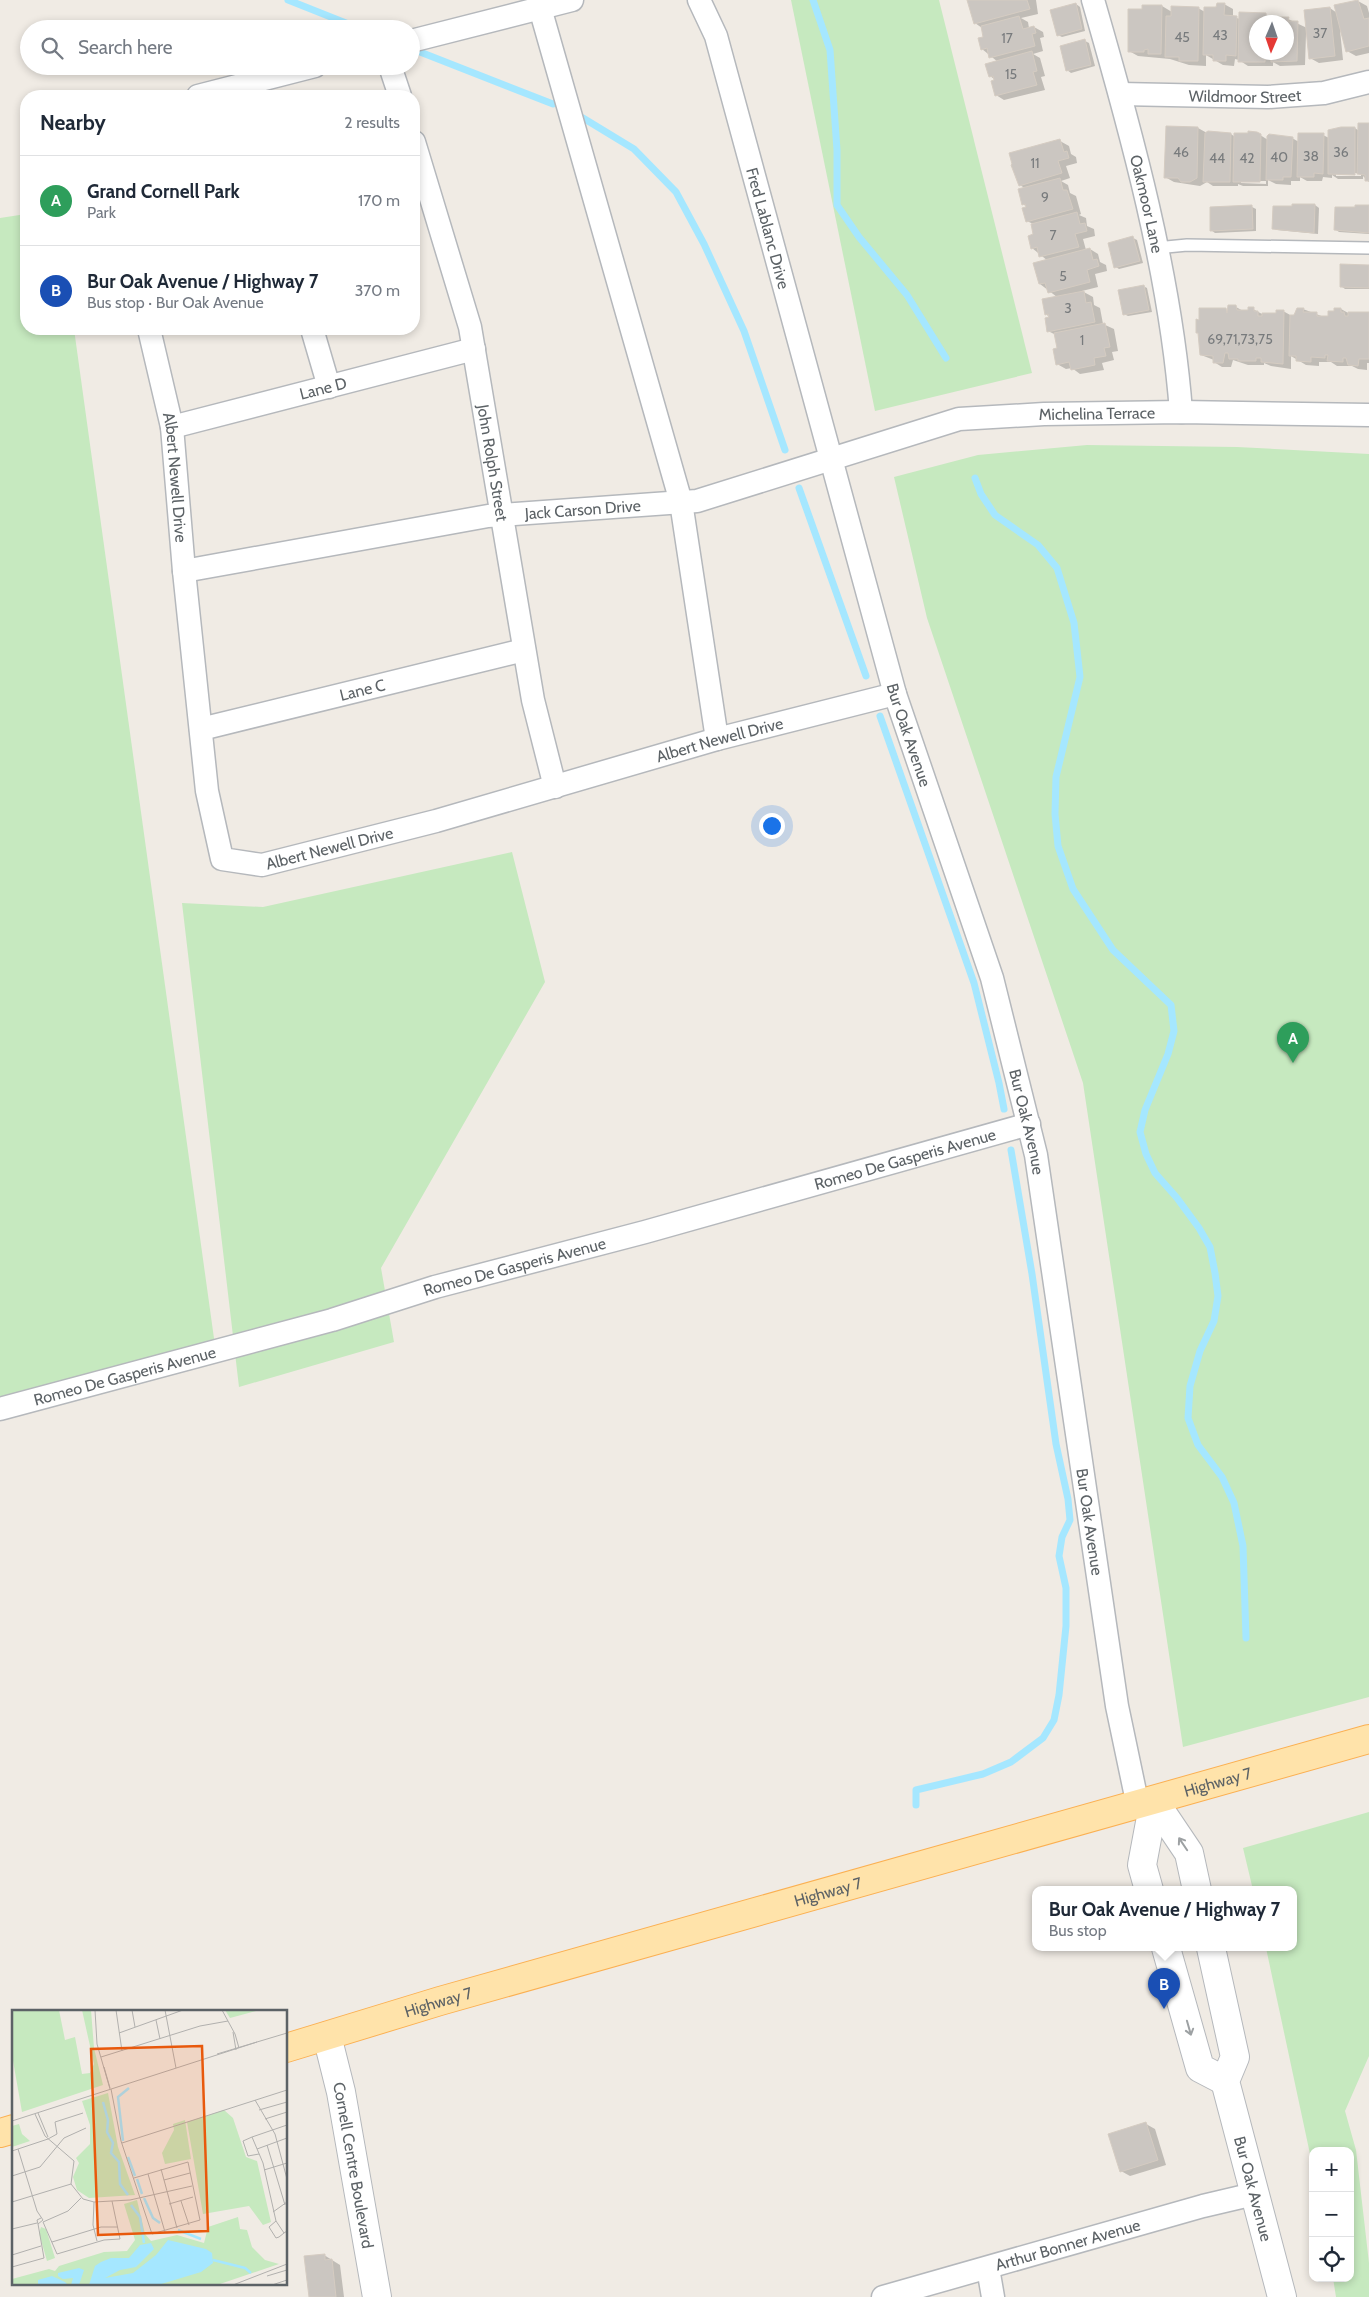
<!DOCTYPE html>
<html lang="en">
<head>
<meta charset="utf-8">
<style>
  body { margin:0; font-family:Cabin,sans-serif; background:#f2f2f3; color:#1f2937 }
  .controls { position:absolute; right:15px; bottom:15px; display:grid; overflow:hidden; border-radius:10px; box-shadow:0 2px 8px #0003 }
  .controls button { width:45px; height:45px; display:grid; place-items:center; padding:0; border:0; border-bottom:1px solid #e0e1e3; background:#fff; color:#1f2937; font:25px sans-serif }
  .compass { position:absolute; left:1249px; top:15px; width:45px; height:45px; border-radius:50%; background:#fff; box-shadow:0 2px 8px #0003; rotate:182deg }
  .you { position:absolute; left:771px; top:825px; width:18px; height:18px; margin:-12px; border:4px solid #fff; border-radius:50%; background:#1a73e8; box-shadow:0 0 0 8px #1a73e833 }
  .badge { display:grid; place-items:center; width:32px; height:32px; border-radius:50%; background:#7c3aed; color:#fff; font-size:16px; font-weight:700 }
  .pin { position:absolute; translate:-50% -41px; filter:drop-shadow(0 1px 2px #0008) }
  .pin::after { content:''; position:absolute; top:26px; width:18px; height:15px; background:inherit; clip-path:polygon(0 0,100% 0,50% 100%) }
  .popup { position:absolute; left:1032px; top:1886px; width:265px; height:65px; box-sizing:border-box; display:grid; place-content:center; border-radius:10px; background:#fff; filter:drop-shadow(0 1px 4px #0005); font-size:16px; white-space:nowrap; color:#747a83 }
  .popup b { font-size:19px; color:#1f2937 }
  .popup::after { content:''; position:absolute; left:50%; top:100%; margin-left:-10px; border:10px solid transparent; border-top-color:#fff }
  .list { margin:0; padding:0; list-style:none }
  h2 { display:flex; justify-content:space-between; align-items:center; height:65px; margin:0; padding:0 20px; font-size:21px }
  h2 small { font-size:16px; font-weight:400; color:#747a83 }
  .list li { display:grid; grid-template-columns:32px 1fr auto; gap:15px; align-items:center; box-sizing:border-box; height:90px; padding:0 20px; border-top:1px solid #e0e1e3 }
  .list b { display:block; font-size:19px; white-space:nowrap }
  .list p { margin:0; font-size:16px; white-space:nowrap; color:#747a83 }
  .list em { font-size:16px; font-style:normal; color:#747a83 }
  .icon { flex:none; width:28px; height:28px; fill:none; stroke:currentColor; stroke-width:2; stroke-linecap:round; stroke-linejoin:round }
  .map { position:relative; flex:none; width:1369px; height:2297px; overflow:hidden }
  .search { position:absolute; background:#fff; box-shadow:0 2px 8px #0003; left:20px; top:20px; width:400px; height:55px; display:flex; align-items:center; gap:12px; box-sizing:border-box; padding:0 18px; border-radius:28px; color:#747a83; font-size:19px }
  .panel { position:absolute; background:#fff; box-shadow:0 2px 8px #0003; left:20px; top:90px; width:400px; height:245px; border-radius:20px }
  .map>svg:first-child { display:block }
  .green { fill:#c6e9bf }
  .shadow { fill:#0003; fill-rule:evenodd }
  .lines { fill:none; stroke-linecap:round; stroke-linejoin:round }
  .stream { stroke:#a5e7ff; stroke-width:7 }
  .building { fill:#cbc6c1; stroke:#d5ccc2 }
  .service-casing { stroke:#b5b8bc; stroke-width:14 }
  .minor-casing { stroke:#b5b8bc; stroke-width:25 }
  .tertiary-casing { stroke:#b5b8bc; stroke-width:30 }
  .primary-casing { stroke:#fbb052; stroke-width:30 }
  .service { stroke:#fff; stroke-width:11 }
  .minor { stroke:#fff; stroke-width:22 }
  .tertiary { stroke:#fff; stroke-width:28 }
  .primary { stroke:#ffe3aa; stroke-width:28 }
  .oneway { stroke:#9da1a3 }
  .labels { text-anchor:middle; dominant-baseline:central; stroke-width:5; stroke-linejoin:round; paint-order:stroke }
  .number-label { font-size:14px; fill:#787b7d }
  .street-label { font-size:16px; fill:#5c6266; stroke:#fff }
  .inset-river { fill:none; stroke:#a5e7ff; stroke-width:2.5 }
  .inset-road { fill:none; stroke:#b1b0ae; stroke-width:1 }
  .view { fill:#e8590c; fill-opacity:0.15; stroke:#e8590c; stroke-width:2.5 }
  .inset-edge { fill:none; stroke:#5c6266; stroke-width:2.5 }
</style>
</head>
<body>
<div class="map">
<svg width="1369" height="2297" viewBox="0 0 1369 2297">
  <rect width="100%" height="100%" fill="#f0ebe4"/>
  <g class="green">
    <path d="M791 0H939L1032 373 875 411Z"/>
    <path d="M26 214V329H74L217 1360 0 1420V218Z"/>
    <path d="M1087 445 1237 447 1369 454V1697L1183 1747 1083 1083 927 618 894 477 978 455Z"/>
    <path d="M512 852 545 982 381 1268 394 1342 239 1387 182 903 263 907Z"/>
    <path d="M1369 1812V2056L1345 2111 1356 2150 1369 2263V2297H1336L1333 2278H1350V2151H1313V2168L1266 1948H1293V1890H1253L1243 1848Z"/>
  </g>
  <g class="shadow">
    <path d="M968 0H1036L1038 14 1021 18 1028 22 1029 28 1034 27 1043 32 1044 37 1040 38 1043 51 1033 54 1040 58 1045 76 1041 77 1045 90 1004 100 996 95 997 81 990 76 998 62 982 49 985 38 982 28 975 23Z"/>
    <path d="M1358 1 1367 6 1369 13V53L1356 56 1347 51 1340 30 1343 60 1319 63 1310 58 1308 34H1306L1305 65 1280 66 1273 62V66H1248L1239 60 1235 59 1234 66 1223 65 1206 55V66L1189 65 1170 59 1138 56 1129 51 1143 10 1162 6 1172 12 1198 8 1205 12 1224 4 1233 9V17L1240 19 1265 14 1273 18 1288 19 1307 28 1330 8 1337 13ZM1256 22H1286V52H1256Z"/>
    <path d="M1076 4 1080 7 1085 31 1062 37 1058 35Z"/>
    <path d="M1085 41 1089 43 1095 66 1071 73 1067 70Z"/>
    <path d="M1369 123V182L1363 176V179H1338L1332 175V178L1323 177 1322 181H1307L1300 177V181H1291V185L1276 184 1268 180V186H1243L1238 184V186H1213L1207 182 1200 186 1174 182 1165 177 1167 127 1198 128 1207 133 1231 134 1235 137 1257 133 1268 140 1292 138 1299 142 1323 135 1329 138 1355 128 1359 131ZM1336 173H1361V176H1336ZM1241 181H1266V184L1241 183Z"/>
    <path d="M1060 141 1069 146 1071 154 1076 157 1077 163 1066 166 1070 178 1061 181 1068 185 1070 193 1076 196 1081 214 1079 215 1086 218 1087 226 1094 229 1095 236 1083 239 1086 250 1090 249 1098 254 1100 262 1106 265 1107 271 1095 274 1098 287 1082 291 1093 297 1094 305 1100 308 1103 324 1114 329 1118 351 1112 352 1114 360 1102 363 1104 370 1080 374 1072 368 1066 369 1057 364 1059 349 1056 335 1048 331 1050 318 1046 314 1057 297 1040 284 1048 261 1032 248 1035 235 1033 224 1027 221 1028 208 1023 204 1026 189 1020 185Z"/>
    <path d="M1315 205 1319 208 1318 234 1277 230 1273 228Z"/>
    <path d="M1252 207 1256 209V231L1215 233 1211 230V208Z"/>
    <path d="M1369 207V234L1339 232 1335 229Z"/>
    <path d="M1133 238 1137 240 1143 263 1119 269 1116 267Z"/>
    <path d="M1369 266V289H1345L1341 286Z"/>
    <path d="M1143 286 1147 288 1152 312 1128 316 1124 314Z"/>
    <path d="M1236 307 1245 312 1253 309 1262 314H1277L1283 311 1292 316 1303 309 1324 317H1329L1341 309 1350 314 1369 313V363H1367V370L1358 369 1352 366H1337L1331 362H1319V366L1306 365 1291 356V369L1271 366 1264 363V365H1248L1233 360 1231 367H1222L1214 362V360L1201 355 1200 321Z"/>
    <path d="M1146 2124 1155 2129 1166 2165 1130 2176 1121 2171Z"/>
    <path d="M324 2255 340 2265 344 2297H310Z"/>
  </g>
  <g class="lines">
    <g class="stream">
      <path d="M288 0 361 29"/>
      <path d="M813 0 830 50 837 150V205L859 237 907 295 946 358"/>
      <path d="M415 50 553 104"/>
      <path d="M583 118 634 149 676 192 704 244 744 331 785 450"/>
      <path d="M975 478 981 494 995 515 1038 545 1057 568 1074 623 1080 677 1056 777 1055 814 1058 846 1073 889 1113 950 1171 1005 1174 1031 1168 1054 1145 1110 1140 1132 1146 1154 1155 1173 1177 1198 1199 1228 1210 1247 1215 1273 1218 1296 1214 1321 1200 1351 1190 1386 1188 1418 1198 1445 1222 1477 1234 1503 1243 1546 1246 1638"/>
      <path d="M799 488 866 676"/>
      <path d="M880 716 974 983 999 1083 1004 1109"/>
      <path d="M916 1805V1790L983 1774 1011 1762 1043 1738 1054 1720 1059 1695 1066 1626V1588L1059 1556 1062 1537 1070 1520 1068 1499 1056 1444 1032 1274 1011 1150"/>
    </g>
  </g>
  <g class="building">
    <path d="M967 0H1027L1030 9 974 24Z"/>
    <path d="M1358 0 1364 19 1369 18V46L1346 52 1334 5Z"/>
    <path d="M1076 3 1082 29 1057 36 1050 10Z"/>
    <path d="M1217 3H1225L1224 15 1237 16 1236 56 1226 55V61H1213V55H1203L1204 7H1216Z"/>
    <path d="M1142 5H1162L1161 54H1148V49L1144 50V52H1128V9H1142Z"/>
    <path d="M1171 6 1199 7 1198 61H1179V57H1165L1166 16H1171Z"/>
    <path d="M1330 7 1335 56 1309 59 1304 10Z"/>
    <path d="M1239 12 1266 13V22H1256V52H1265V62H1238Z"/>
    <path d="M1019 16 1023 29 1034 26 1036 33 1032 34 1035 46 989 58 987 48 981 50 978 38 983 37 981 26Z"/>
    <path d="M1272 17H1289L1288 21H1298L1297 61 1271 62V52H1286V22H1271Z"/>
    <path d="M1085 39 1091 65 1066 71 1060 46Z"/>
    <path d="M1032 51 1037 71 1033 72 1037 85 995 96 991 81 994 80 993 76 989 77 985 64Z"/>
    <path d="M1358 123H1369V181H1365V175L1357 174Z"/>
    <path d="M1166 126 1198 127 1197 178 1190 182H1181L1178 178H1164Z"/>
    <path d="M1341 127H1355V175L1328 174V130Z"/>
    <path d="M1208 131 1231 133 1230 182H1203L1205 133Z"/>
    <path d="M1248 131 1257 132 1261 134 1260 182H1233L1234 133H1248Z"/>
    <path d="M1298 133H1324L1323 174 1314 173V177H1297Z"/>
    <path d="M1269 134 1293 137 1291 177H1283V180H1266L1267 136Z"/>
    <path d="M1060 139 1064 152 1067 151 1069 158 1058 161 1062 173 1019 186 1011 165 1012 164 1009 153Z"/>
    <path d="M1060 178 1063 190H1067L1073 209 1026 222 1022 208 1026 207 1025 204 1022 205 1018 189Z"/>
    <path d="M1292 204H1315L1314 233 1272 229 1273 206H1292Z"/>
    <path d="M1252 205 1253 229 1210 231V207Z"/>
    <path d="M1355 205H1369V233L1334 230 1335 207H1355Z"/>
    <path d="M1077 212 1080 224 1085 223 1087 231 1075 234 1079 247 1039 257 1037 247 1031 249 1028 236 1033 234 1031 224Z"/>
    <path d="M1133 236 1140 261 1114 268 1108 243Z"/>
    <path d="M1090 248 1093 260 1097 259 1099 266 1087 270 1090 282 1048 293 1045 283 1039 284 1033 263Z"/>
    <path d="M1340 264 1369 265V288L1340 287Z"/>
    <path d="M1144 285 1149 310 1123 315 1118 290Z"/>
    <path d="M1084 291 1086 303 1091 302 1095 322 1047 332 1045 318 1049 317 1048 314 1045 315 1042 299Z"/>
    <path d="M1228 305H1236L1237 310H1248V307H1254V311H1258V316H1262V313H1276V310H1284L1283 364 1261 362V358H1256V361H1238V359H1229L1228 353H1225L1223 363H1213V356L1200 355 1198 333H1196V319L1199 320V308H1226L1227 313Z"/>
    <path d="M1297 308H1304L1303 312H1317V316H1328V311H1334V308H1341V312H1344L1345 316H1348V312H1369V359H1359L1358 366 1348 365 1346 358H1343V362L1327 361 1328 355H1325V358L1311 357V362L1296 361V356H1289L1290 315H1294Z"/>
    <path d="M1105 323 1110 347 1104 348 1106 356 1094 358 1095 365 1071 370 1069 362 1056 365 1053 349 1057 348 1054 333Z"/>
    <path d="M1146 2122 1158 2160 1120 2172 1108 2134Z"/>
    <path d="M325 2254V2260L332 2259 336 2297H309L304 2256Z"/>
  </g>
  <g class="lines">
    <defs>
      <path id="service" d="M1156 248 1187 245 1369 248"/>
      <g id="minor">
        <path id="s1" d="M699 0 716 36 895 694 992 978 1036 1155 1117 1706 1138 1806"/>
        <path id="s2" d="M1093 0C1131 131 1171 276 1181 412"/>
        <path d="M540 8 681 502 717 739"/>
        <path d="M411 41 572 0"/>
        <path d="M390 66 400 96"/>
        <path id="s3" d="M1120 94 1268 97 1324 93 1369 82"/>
        <path d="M198 96 315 66"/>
        <path id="s4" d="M414 142 470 327 533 700 555 787"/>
        <path id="s5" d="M149 329 172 427 184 571 207 791 222 859 262 865 436 821 717 739 895 694"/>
        <path d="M312 329 329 387"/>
        <path id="s6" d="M172 427 474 349"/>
        <path id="s7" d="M184 571 488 516 697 501 959 419 1044 414 1181 412 1369 415"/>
        <path id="s8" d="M201 729 524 650"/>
        <path id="s9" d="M0 1409 332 1320 435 1287 645 1232 1029 1124"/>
        <path d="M988 2268 993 2297"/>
        <path id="s10" d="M883 2297 1203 2206 1254 2194"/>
      </g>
      <g id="tertiary">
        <path d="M1154 1801 1189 1853 1197 1890"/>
        <path d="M1149 1890 1142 1865 1154 1801"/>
        <path d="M1166 1948 1200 2068 1225 2081"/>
        <path id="s11" d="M1211 1948 1235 2057 1225 2081 1282 2297"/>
        <path id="s12" d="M327 2036 341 2092 377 2297"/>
      </g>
      <g id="primary">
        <path id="s13" d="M286 2048 440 2001 1369 1739"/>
        <path d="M0 2133 14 2129"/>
      </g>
    </defs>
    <use href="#service" class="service-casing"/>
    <use href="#minor" class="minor-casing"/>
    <use href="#tertiary" class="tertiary-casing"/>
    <use href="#primary" class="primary-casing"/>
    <use href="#service" class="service"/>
    <use href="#minor" class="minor"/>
    <use href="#tertiary" class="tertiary"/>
    <use href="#primary" class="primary"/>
  </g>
  <defs><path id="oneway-shaft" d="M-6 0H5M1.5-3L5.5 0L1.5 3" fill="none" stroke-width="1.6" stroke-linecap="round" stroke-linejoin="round" transform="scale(1.25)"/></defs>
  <g class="oneway">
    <use href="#oneway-shaft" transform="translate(1183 1844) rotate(-124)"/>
    <use href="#oneway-shaft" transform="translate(1189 2028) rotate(74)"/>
  </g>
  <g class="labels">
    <g class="number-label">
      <text x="1320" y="33">37</text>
      <text x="1220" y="35">43</text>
      <text x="1182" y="37">45</text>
      <text x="1007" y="38">17</text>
      <text x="1011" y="74">15</text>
      <text x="1181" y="152">46</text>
      <text x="1341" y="152">36</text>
      <text x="1311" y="156">38</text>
      <text x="1279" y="157">40</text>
      <text x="1217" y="158">44</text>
      <text x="1247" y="158">42</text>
      <text x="1035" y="163">11</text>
      <text x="1045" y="197">9</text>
      <text x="1053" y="235">7</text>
      <text x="1063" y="276">5</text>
      <text x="1068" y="308">3</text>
      <text x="1240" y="339">69,71,73,75</text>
      <text x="1082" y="340">1</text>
    </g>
    <g class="street-label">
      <text stroke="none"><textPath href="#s3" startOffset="125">Wildmoor Street</textPath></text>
      <text stroke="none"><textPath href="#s2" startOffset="211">Oakmoor Lane</textPath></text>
      <text stroke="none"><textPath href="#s1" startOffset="239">Fred Lablanc Drive</textPath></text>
      <text stroke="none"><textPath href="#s6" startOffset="156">Lane D</textPath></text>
      <text stroke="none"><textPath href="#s7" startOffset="931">Michelina Terrace</textPath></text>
      <text stroke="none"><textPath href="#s4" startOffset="331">John Rolph Street</textPath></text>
      <text stroke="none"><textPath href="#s5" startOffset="151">Albert Newell Drive</textPath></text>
      <text stroke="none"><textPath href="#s7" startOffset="404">Jack Carson Drive</textPath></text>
      <text stroke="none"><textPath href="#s8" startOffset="166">Lane C</textPath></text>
      <text stroke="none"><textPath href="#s1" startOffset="765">Bur Oak Avenue</textPath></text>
      <text stroke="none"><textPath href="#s5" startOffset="1051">Albert Newell Drive</textPath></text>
      <text stroke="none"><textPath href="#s5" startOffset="646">Albert Newell Drive</textPath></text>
      <text stroke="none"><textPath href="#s1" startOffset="1170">Bur Oak Avenue</textPath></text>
      <text stroke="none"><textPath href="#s9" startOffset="939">Romeo De Gasperis Avenue</textPath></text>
      <text stroke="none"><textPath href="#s9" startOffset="534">Romeo De Gasperis Avenue</textPath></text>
      <text stroke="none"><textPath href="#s9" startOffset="129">Romeo De Gasperis Avenue</textPath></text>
      <text stroke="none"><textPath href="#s1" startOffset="1575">Bur Oak Avenue</textPath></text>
      <text stroke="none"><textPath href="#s13" startOffset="969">Highway 7</textPath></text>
      <text stroke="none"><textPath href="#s13" startOffset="564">Highway 7</textPath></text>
      <text stroke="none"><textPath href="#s13" startOffset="159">Highway 7</textPath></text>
      <text stroke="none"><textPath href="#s12" startOffset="132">Cornell Centre Boulevard</textPath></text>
      <text stroke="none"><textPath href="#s11" startOffset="249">Bur Oak Avenue</textPath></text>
      <text stroke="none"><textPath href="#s10" startOffset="192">Arthur Bonner Avenue</textPath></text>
    </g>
  </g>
  <g transform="translate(12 2010)">
    <rect width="275" height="275" fill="#f0ebe4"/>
    <path d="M0 0H47L53 30 63 27 70 64 78 63 82 54 70 0H79L82 38 91 75 10 102 0 45ZM213 0H248L218 8ZM96 83 106 137 123 185 77 188 65 180 61 167 67 153 64 148 78 134V115L70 91ZM212 100 221 108 234 147 245 151 259 212 251 215 237 196 191 204 175 112ZM173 110 179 149 153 154 150 143 162 120 161 114ZM7 114 10 124 18 131 0 137V116ZM125 190 133 224 139 231 165 225 192 233 196 217 226 207 228 219 235 220 240 237 253 250 267 254 205 275H0V269L37 259 43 261 47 256 92 242 115 241 123 230 112 194ZM29 217 34 219 43 248 35 251 27 223Z" fill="#c6e9bf"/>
    <path d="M156 230 194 239 200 243 201 253 189 262 146 275H77L83 256 89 252 99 248H117L128 235 139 233 142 239 124 257 108 260 93 268 121 263 144 245ZM67 258 72 260 67 275H59L61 268 51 269 46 266V263ZM40 266 53 272 56 275H26V270Z" fill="#a5e7ff"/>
    <path class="inset-river" d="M91 92 96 110 95 122 101 133 99 143 107 152 108 174 116 185M111 131 106 87 117 78M116 147 123 166M125 169 130 184M132 188 141 208 148 213M119 195 128 207 132 233M166 220 189 229M201 250 233 258 239 263"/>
    <path class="inset-road" d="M83 0 85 34 98 79M104 0 110 41M120 0 123 17M153 0 164 58M210 0 223 24 227 38M144 10 148 29M221 22 224 40M107 23 171 0M205 44 275 23M89 47 188 16 216 11M92 57 98 78M99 79 109 131 140 224 188 210 176 152 122 168M243 90 263 124 275 169M247 100 275 92M26 103 36 127M23 104 33 126 62 151 59 174 71 189 82 192 118 190 180 176M253 109 275 102M0 111 245 32M240 127 231 131 236 146 247 144M110 133 275 80M255 135 273 195M6 139 25 201 31 210 26 214 25 210 29 208M245 139 275 128M0 141 36 129 45 124 43 112 71 103M149 159 165 218M252 160 275 153M136 164 153 222M0 166 28 157 52 128 74 118M152 170 178 163M169 191 177 215M0 192 59 174M82 192 81 215 85 231M157 194 181 187M261 202 275 192M264 211 251 153 240 127 275 115M31 212 45 244 92 230 108 229 100 191M31 212 56 201 69 188M0 219 25 213M272 223 264 211 257 217 264 228 267 227 272 223 275 221M40 232 89 217H106M0 245 29 236M0 257 32 248 26 214M255 266 275 260M221 275 275 254M260 275 275 270"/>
    <path class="view" d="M190 36 196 221 86 225 79 39Z"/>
    <rect width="275" height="275" class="inset-edge"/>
  </g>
</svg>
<div class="controls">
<button>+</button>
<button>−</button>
<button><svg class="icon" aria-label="locate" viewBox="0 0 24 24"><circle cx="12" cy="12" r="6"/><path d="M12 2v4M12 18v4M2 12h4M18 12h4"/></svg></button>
</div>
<svg class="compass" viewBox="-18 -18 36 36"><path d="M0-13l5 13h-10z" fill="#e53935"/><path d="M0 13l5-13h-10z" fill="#747a83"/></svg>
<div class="you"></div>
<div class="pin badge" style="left:1293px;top:1063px;background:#2e9e5b">A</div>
<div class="pin badge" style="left:1164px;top:2009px;background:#1a4fb4">B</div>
<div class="popup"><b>Bur Oak Avenue / Highway 7</b>Bus stop</div>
<div class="search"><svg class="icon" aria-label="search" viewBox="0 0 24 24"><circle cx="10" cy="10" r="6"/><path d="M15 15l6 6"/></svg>Search here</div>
<section class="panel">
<h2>Nearby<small>2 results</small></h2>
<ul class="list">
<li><span class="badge" style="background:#2e9e5b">A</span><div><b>Grand Cornell Park</b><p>Park</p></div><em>170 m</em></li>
<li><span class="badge" style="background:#1a4fb4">B</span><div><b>Bur Oak Avenue / Highway 7</b><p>Bus stop · Bur Oak Avenue</p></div><em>370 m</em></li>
</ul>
</section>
</div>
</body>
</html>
